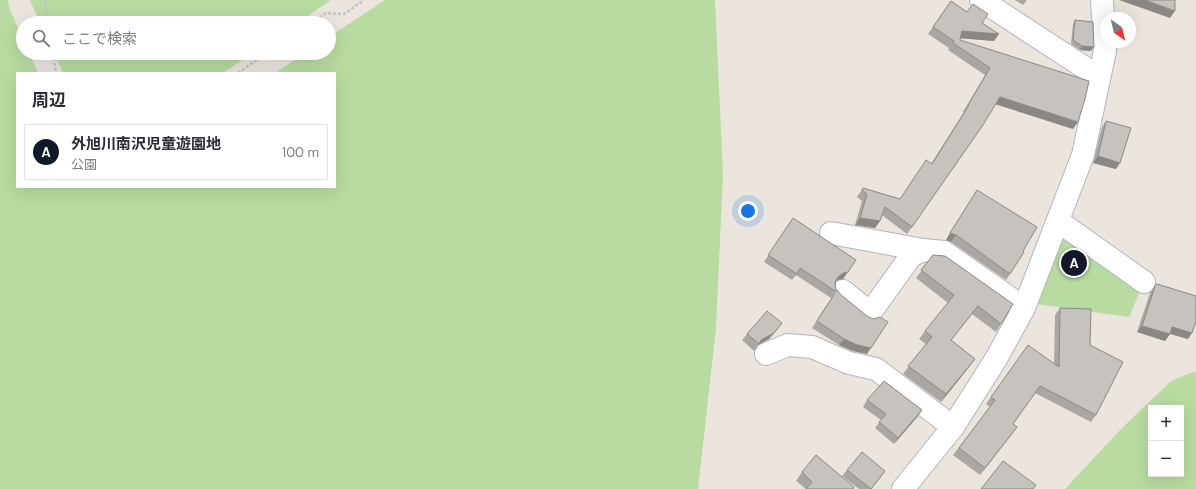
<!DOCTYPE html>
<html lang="ja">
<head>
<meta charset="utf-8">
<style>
  body { margin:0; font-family:"DM Sans","Noto Sans JP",sans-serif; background:#f2f2f3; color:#2b2b33 }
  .controls { position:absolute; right:12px; bottom:12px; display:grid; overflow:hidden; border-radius:0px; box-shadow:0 4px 16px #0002 }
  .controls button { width:36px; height:36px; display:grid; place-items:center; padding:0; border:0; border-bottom:1px solid #e1e1e2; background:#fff; color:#2b2b33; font:20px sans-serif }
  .compass { position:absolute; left:1100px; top:12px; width:36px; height:36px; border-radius:50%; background:#fff; box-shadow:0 4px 16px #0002; rotate:146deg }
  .you { position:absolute; left:748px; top:211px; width:14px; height:14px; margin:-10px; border:3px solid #fff; border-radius:50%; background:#1a73e8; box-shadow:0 0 0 6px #1a73e833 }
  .badge { display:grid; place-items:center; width:26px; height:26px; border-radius:50%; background:#111827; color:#fff; font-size:13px; font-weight:700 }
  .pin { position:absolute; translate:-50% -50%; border:2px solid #fff; box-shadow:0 1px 4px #0006 }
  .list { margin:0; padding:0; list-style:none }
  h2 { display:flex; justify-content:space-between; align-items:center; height:52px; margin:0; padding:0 16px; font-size:17px }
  h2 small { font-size:13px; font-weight:400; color:#7c7c81 }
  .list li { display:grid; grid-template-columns:26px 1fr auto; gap:12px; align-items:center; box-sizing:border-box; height:56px; margin:0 8px 8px; padding:0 8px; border:1px solid #e1e1e2; border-radius:0px }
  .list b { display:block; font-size:15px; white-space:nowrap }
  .list p { margin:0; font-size:13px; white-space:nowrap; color:#7c7c81 }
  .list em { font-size:13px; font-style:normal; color:#7c7c81 }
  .icon { flex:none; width:22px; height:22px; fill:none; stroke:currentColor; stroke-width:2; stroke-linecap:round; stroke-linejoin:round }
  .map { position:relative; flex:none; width:1196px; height:489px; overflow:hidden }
  .search { position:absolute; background:#fff; box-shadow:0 4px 16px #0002; left:16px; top:16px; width:320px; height:44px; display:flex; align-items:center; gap:10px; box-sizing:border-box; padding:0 14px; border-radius:22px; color:#7c7c81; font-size:15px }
  .panel { position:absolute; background:#fff; box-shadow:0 4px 16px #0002; left:16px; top:72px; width:320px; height:116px; border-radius:0px }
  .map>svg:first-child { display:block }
  .green { fill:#b8dba1; fill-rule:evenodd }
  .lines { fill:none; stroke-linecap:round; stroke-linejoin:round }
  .minor-casing { stroke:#b2b4bc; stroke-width:24 }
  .path { stroke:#c3c3c3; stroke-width:2.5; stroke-dasharray:3 2; stroke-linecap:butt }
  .minor { stroke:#fff; stroke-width:22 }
  .wall { fill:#aaa7a3 }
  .shaded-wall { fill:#8b8884 }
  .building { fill:#c6c2bd; stroke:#8b8884 }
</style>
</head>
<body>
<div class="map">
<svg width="1196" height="489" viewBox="0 0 1196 489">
  <rect width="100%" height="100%" fill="#ebe5de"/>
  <g class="green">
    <path d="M0 0H8L9 7 23 40V53H29L38 73H17V187H335V73H275L305 53H329V37L385 0H715L723 174 716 328 698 489H0Z"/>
    <path d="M30 0H331L297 23H40Z"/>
    <path d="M54 53H253L223 73H63Z"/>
    <path d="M1058 235 1140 291 1129 317 1036 304Z"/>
    <path d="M1196 371V489H1065L1122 428 1171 381ZM1151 408H1181V474H1151Z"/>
  </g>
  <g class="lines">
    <defs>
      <g id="minor">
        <path d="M981 0 1099 77"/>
        <path d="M1058 221 1144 282"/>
        <path d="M831 233 923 250"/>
        <path d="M843 291 870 313 911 256 923 250 944 252 1024 308"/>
        <path d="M766 354 788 345 812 347 849 363 876 369 953 427"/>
        <path d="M903 489 953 427 996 359 1024 308 1083 155 1105 51 1102 0"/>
      </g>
    </defs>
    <use href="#minor" class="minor-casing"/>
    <g class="path">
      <path d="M45 0 48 23"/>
      <path d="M311 23 326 13 344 14 364 0"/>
      <path d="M53 53 56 73"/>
      <path d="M238 73 267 53"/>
    </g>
    <use href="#minor" class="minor"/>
  </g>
  <g class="wall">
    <path d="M1015 0H1027L1023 5Z"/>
    <path d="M951 1 982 23 994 41 960 38V40L1073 129 995 104 983 125 907 234 882 215 880 221 875 228 855 225 862 201 857 197 863 188 900 199 931 164 964 112H963L985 75 948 50 949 48 928 34Z"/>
    <path d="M1075 20 1091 51 1080 50 1071 44 1073 24Z"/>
    <path d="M1106 121 1116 169 1093 163 1102 127Z"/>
    <path d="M977 190 1023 251 1010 274 1006 280 951 242 946 240Z"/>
    <path d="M793 218 843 279 838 280 836 282V290L831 298 796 275 792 280 764 262Z"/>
    <path d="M933 255 1001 324 996 332 972 314 951 340 975 359 969 367 941 402 903 374 926 344 919 339 925 331 948 303 916 278Z"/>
    <path d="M1154 286 1192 333 1188 339 1170 334 1165 341 1137 332 1150 293Z"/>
    <path d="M832 297 867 354 853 351 839 345 812 328Z"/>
    <path d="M1060 308 1090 345 1096 415 1091 422 1035 393 1013 424 1017 427 980 475 953 455 990 407 986 404 991 397 1054 364 1055 315Z"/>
    <path d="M777 330 769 339 758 345 754 351 742 340 747 334Z"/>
    <path d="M867 400 922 410 918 416 894 444 875 428 881 420 863 407Z"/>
    <path d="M847 470 881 477 871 489H859L842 476Z"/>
    <path d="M802 472 853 489H806L796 481Z"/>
  </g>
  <g class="shaded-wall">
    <path d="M1119 0H1145L1175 11 1170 18Z"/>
    <path d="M962 31 999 34 994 41 957 38Z"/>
    <path d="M1082 46 1094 47 1091 51 1080 50Z"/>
    <path d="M1000 97 1078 122 1073 129 995 104Z"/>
    <path d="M1098 156 1120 163 1116 169 1093 163Z"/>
    <path d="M860 218 880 221 875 228 855 225Z"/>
    <path d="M950 233 956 235 951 242 946 240Z"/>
    <path d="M848 272 843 279 838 280 833 283 838 277 843 273Z"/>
    <path d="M978 306 972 314 945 348 951 340Z"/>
    <path d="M782 323 769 339 758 345 761 340Z"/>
    <path d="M1142 326 1170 334 1165 341 1137 332Z"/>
    <path d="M1172 327 1192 333 1188 339 1167 333Z"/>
    <path d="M844 339 871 348 867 354 853 351 839 345Z"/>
    <path d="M975 359 969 367 941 402 946 394Z"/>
    <path d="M922 410 918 416 894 444 898 438Z"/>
    <path d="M1017 427 1012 434 980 475 985 468Z"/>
  </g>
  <g class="building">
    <path d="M1145 0H1175V11Z"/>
    <path d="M951 1 967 12 973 4 988 14 982 23 999 34 962 31 960 40 1089 81 1085 99 1078 122 1000 97 983 125 912 227 885 207 880 221 860 218 867 194 862 190 863 188 900 199 926 160 932 164 969 105H968L990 68 953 43 954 41 933 27Z"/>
    <path d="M1075 20 1093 22 1094 47 1082 46 1073 40Z"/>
    <path d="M1106 121 1131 128 1120 163 1098 156Z"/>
    <path d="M977 190 1037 227 1023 251 1024 252 1010 274 956 235 950 233Z"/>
    <path d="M793 218 856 260 848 272 843 273 838 277 835 282 836 290 835 291 800 268 797 274 768 255Z"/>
    <path d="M933 255 945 256 1013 304 1001 324 978 306 951 340 975 359 946 394 908 366 932 337 925 331 954 295 921 270Z"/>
    <path d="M1157 284 1196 296V321L1192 333 1172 327 1170 334 1142 326 1155 286Z"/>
    <path d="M837 290 840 294 867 316 873 319 880 317 888 322 871 348 857 345 844 339 817 321Z"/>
    <path d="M1060 308 1091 309 1090 345 1123 362 1096 415 1040 386 1013 424 1017 427 985 468 959 448 995 400 991 397 1028 345 1059 367Z"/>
    <path d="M767 311 782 323 774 333 761 340 759 344 747 334Z"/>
    <path d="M884 381 922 410 898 438 879 422 886 414 867 400Z"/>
    <path d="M862 452 885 471 871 489 847 470Z"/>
    <path d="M816 455 854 487 853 489H806L812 482 802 472Z"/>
    <path d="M1003 461 1036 485 1033 489H981Z"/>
  </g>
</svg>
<div class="controls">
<button>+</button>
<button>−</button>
</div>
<svg class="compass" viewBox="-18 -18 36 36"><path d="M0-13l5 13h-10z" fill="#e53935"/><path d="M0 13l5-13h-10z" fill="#7c7c81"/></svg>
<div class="you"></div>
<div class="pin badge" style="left:1074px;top:263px">A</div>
<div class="search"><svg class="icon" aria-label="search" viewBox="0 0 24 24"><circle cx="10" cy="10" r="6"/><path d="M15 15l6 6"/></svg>ここで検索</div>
<section class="panel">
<h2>周辺<small></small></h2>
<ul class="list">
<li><span class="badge">A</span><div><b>外旭川南沢児童遊園地</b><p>公園</p></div><em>100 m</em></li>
</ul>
</section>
</div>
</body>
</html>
